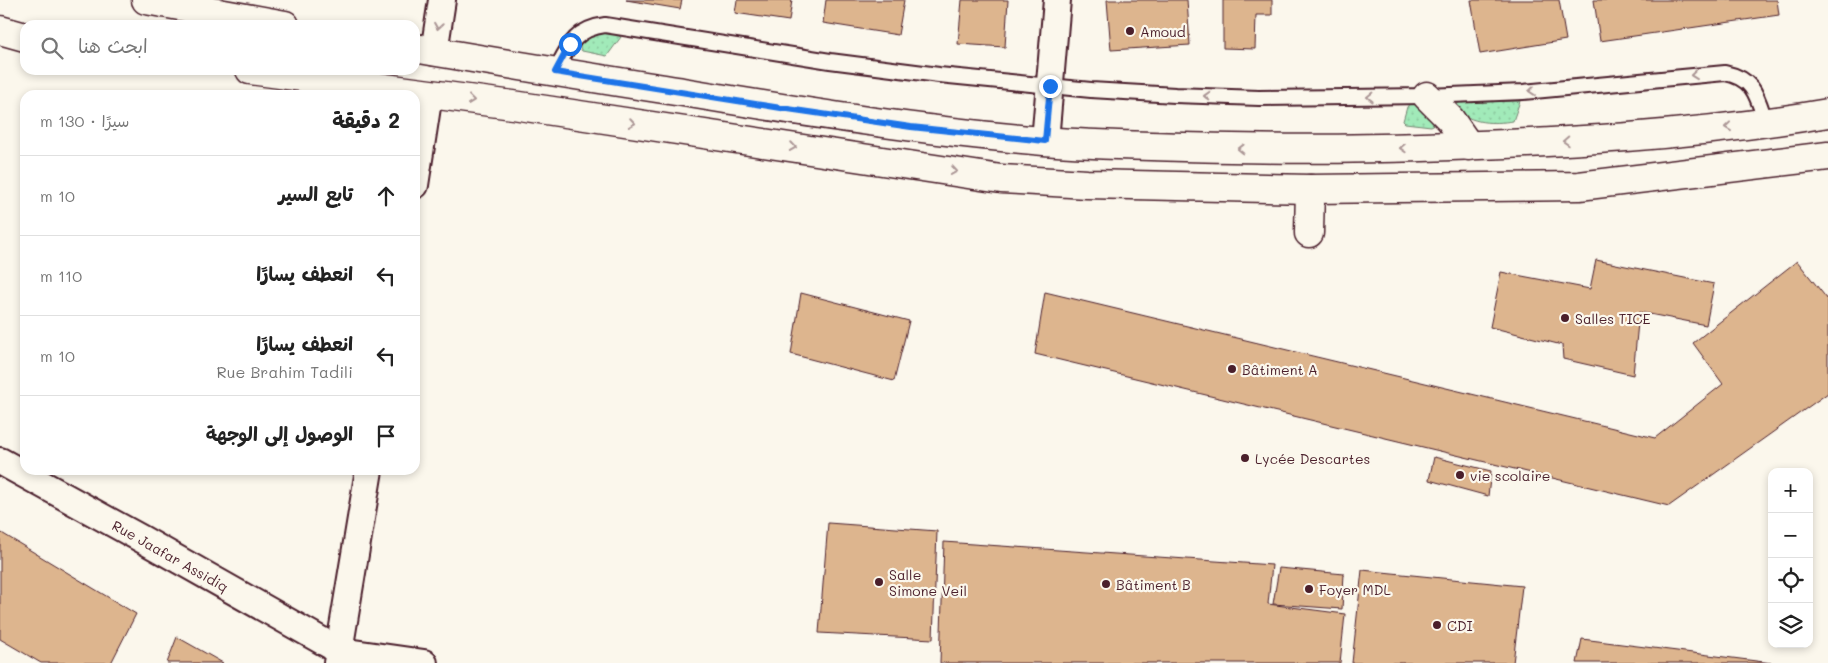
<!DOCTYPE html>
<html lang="ar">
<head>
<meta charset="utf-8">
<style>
  body { margin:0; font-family:Mali,"Playpen Sans Arabic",sans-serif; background:#f6f6f6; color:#222; direction:rtl }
  .controls { position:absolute; right:15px; bottom:15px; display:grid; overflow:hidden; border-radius:10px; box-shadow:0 2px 8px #0003 }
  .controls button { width:45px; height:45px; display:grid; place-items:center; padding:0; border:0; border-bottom:1px solid #e0e0e0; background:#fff; color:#222; font:25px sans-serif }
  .stop { position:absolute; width:15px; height:15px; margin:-11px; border:4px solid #1a73e8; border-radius:50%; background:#fff }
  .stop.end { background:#1a73e8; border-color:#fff; box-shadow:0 1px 5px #0008 }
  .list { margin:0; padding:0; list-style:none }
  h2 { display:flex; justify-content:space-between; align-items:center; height:65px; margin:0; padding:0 20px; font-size:21px }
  h2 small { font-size:16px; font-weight:400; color:#767676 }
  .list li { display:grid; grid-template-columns:32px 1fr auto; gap:15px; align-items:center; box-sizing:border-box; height:80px; padding:0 20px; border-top:1px solid #e0e0e0 }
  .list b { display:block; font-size:19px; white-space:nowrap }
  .list p { margin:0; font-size:16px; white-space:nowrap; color:#767676 }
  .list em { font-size:16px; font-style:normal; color:#767676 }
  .icon { flex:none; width:28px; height:28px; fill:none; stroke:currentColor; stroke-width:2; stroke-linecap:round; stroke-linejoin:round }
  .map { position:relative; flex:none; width:1828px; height:663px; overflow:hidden; direction:ltr }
  .search { position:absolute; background:#fff; box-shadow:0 2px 8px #0003; left:20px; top:20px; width:400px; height:55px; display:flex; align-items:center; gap:12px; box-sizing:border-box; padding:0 18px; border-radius:15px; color:#767676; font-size:19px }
  .panel { position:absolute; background:#fff; box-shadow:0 2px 8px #0003; left:20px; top:90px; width:400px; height:385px; border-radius:15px; direction:rtl }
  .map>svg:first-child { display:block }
  .grass { fill:url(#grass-dots); stroke:#768472 }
  .building { fill:#ddb58e; stroke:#4a1f2b }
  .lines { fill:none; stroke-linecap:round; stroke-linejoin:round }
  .lane-casing { stroke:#4a1f2b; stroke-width:18 }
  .street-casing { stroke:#4a1f2b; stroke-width:30 }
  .primary-casing { stroke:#4a1f2b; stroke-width:31 }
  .lane { stroke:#fbf7ec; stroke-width:14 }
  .street { stroke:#fbf7ec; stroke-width:26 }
  .primary { stroke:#fbf7ec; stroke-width:28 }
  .oneway { stroke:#ab9695 }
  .route { stroke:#1a73e8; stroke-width:6 }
  .poi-dot { fill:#4a1f2b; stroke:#fbf7ec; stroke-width:2 }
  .labels { text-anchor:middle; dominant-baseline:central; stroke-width:4.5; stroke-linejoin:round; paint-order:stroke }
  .poi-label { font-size:14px; fill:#4a1f2b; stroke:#fbf7ec; text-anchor:start }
  .street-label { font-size:14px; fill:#4a1f2b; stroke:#fbf7ec }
</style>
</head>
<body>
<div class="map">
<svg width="1828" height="663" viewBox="0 0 1828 663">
  <defs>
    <pattern id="grass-dots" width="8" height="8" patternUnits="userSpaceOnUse" patternTransform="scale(1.25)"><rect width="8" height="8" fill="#a1eab9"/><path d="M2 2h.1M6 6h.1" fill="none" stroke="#8cc89f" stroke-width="1.8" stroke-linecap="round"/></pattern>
  </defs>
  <rect width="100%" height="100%" fill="#fbf7ec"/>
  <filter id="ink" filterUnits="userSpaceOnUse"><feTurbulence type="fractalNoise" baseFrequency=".02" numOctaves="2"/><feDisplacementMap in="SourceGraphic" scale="10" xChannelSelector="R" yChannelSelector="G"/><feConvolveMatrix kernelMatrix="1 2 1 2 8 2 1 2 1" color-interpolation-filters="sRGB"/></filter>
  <g filter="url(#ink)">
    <g class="grass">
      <path d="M601 33 615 34 621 37 607 56 582 51 580 48 581 42 589 37Z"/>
      <path d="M1520 101 1513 121C1493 124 1471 124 1456 109L1458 103 1462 102Z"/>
      <path d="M1410 103 1435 111 1437 123 1431 126 1405 123 1403 121 1407 107Z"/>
    </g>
    <g class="building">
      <path d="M626 0H682L680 9Z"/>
      <path d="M737 0H792L789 21 735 13Z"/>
      <path d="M826 0H904L898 35 823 23Z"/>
      <path d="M962 0H1008L1005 47 958 44Z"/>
      <path d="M1107 0H1187L1190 45 1111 50Z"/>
      <path d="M1223 0H1272V15H1256L1255 49 1223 48Z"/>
      <path d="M1471 0H1559L1566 40 1480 54Z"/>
      <path d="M1594 0H1777L1779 15 1600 41Z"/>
      <path d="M1596 260 1714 284 1706 325 1639 312 1633 375 1563 359 1562 345 1490 327 1501 272 1590 289Z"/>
      <path d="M1797 261 1828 300V393L1669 506 1035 354 1045 292 1655 438 1723 384 1693 343Z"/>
      <path d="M801 293 909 321 894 381 791 354Z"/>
      <path d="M1434 457 1491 471 1488 496 1429 480Z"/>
      <path d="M828 523 937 531 933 639 819 633Z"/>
      <path d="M0 532 136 614 111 663H41L0 639Z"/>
      <path d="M944 542 1272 565 1268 604 1345 614 1340 663H940Z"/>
      <path d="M1279 568 1344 574 1342 609 1273 604Z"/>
      <path d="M1362 570 1522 586 1513 663H1352Z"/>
      <path d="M177 637 223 663H167Z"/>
      <path d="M1582 639 1772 663H1577Z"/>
    </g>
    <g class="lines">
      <defs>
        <path id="lane" d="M555 72C568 47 574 29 605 25L830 61 939 75 1091 90 1175 95 1259 98 1427 96 1523 92 1725 73C1755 79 1757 97 1766 123"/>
        <g id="street">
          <path d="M434 52 442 0"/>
          <path d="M1045 141 1057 0"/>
          <path d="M415 185 429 94"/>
          <path id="s1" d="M0 461 140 538 340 651 424 663"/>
          <path d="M337 663 369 470"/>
        </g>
        <g id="primary">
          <path d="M146 0 285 25"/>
          <path d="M0 30 25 37"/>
          <path d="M415 48C504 64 594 78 683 92 803 112 923 131 1044 141 1080 144 1115 145 1151 146 1242 149 1332 150 1422 147 1558 143 1694 136 1828 113"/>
          <path d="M250 70 513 105 1001 179 1087 184 1310 189 1579 186 1828 156"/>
          <path d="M1427 96 1450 119 1469 146"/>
          <path d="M1309 233 1310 189"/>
        </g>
      </defs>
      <use href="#lane" class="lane-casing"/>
      <use href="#street" class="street-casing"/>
      <use href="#primary" class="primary-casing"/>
      <use href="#lane" class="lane"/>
      <use href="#street" class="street"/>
      <use href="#primary" class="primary"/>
    </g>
    <defs><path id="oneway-chevron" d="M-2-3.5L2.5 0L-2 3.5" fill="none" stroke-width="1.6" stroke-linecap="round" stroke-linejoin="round" transform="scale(1.25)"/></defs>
    <g class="oneway">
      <use href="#oneway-chevron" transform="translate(438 26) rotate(99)"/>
      <use href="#oneway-chevron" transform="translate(1694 75) rotate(174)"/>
      <use href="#oneway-chevron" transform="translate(1532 91) rotate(175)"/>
      <use href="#oneway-chevron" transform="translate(1207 96) rotate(-178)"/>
      <use href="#oneway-chevron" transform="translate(1370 97) rotate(179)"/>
      <use href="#oneway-chevron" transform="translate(471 100) rotate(7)"/>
      <use href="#oneway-chevron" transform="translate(632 123) rotate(9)"/>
      <use href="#oneway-chevron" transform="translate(1728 127) rotate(174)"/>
      <use href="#oneway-chevron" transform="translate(1566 141) rotate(177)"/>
      <use href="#oneway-chevron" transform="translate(793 147) rotate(9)"/>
      <use href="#oneway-chevron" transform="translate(1403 148) rotate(178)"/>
      <use href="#oneway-chevron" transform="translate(1241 149) rotate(-179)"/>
      <use href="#oneway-chevron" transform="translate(954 171) rotate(9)"/>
    </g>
  </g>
  <g class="lines" filter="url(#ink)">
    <path class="route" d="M570 44 555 72 781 108 911 127 1045 141 1050 86"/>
  </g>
  <g class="poi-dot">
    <circle cx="1130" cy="31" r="5"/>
    <circle cx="1565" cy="318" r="5"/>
    <circle cx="1232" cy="369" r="5"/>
    <circle cx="1245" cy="458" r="5"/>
    <circle cx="1460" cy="475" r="5"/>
    <circle cx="879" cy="582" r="5"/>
    <circle cx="1106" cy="584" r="5"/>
    <circle cx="1309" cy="589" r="5"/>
    <circle cx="1437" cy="625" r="5"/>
  </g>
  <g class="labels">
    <g class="poi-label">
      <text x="1140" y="31">Amoud</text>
      <text x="1575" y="318">Salles TICE</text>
      <text x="1242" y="369">Bâtiment A</text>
      <text x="1255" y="458">Lycée Descartes</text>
      <text x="1470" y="475">vie scolaire</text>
      <text x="889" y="574">Salle<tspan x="889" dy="16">Simone Veil</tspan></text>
      <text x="1116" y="584">Bâtiment B</text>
      <text x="1319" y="589">Foyer MDL</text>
      <text x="1447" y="625">CDI</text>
    </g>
    <g class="street-label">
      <text stroke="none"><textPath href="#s1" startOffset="195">Rue Jaafar Assidiq</textPath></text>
    </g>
  </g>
</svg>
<div class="controls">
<button>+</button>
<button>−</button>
<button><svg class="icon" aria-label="locate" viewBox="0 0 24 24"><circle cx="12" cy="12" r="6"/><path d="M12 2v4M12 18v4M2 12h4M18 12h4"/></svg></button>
<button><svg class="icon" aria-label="layers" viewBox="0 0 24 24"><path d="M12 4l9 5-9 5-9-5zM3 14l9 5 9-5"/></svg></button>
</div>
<div class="stop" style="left:570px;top:44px"></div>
<div class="stop end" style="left:1050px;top:86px"></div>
<div class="search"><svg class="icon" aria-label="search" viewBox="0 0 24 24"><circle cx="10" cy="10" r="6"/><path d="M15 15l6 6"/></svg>ابحث هنا</div>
<section class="panel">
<h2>2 دقيقة<small>سيرًا · 130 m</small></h2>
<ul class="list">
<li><svg class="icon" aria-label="ahead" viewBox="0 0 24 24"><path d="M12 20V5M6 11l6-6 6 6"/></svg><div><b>تابع السير</b></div><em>10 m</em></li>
<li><svg class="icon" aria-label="left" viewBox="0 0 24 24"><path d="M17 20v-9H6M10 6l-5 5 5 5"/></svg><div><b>انعطف يسارًا</b></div><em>110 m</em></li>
<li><svg class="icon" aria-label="left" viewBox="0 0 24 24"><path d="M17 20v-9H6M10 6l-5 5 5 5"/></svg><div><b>انعطف يسارًا</b><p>Rue Brahim Tadili</p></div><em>10 m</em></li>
<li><svg class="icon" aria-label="arrive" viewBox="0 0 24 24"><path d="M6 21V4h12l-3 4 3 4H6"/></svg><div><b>الوصول إلى الوجهة</b></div></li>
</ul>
</section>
</div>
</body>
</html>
